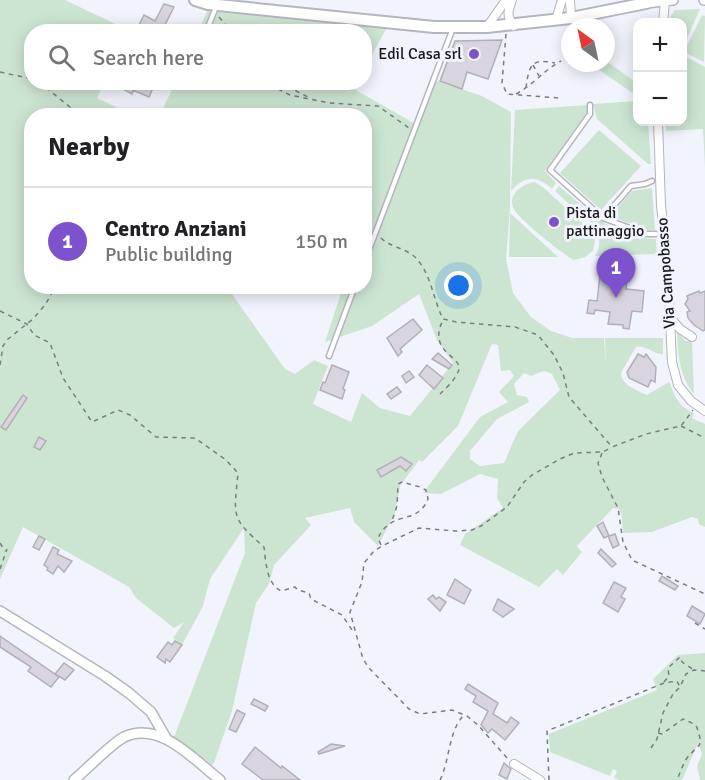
<!DOCTYPE html>
<html lang="en">
<head>
<meta charset="utf-8">
<style>
  body { margin:0; font-family:Signika,sans-serif; background:#f6f6f6; color:#202124 }
  .controls { position:absolute; right:18px; top:18px; display:grid; overflow:hidden; border-radius:12px; box-shadow:0 3px 15px #0003 }
  .controls button { width:54px; height:54px; display:grid; place-items:center; padding:0; border:0; border-bottom:2px solid #e0e0e0; background:#fff; color:#202124; font:30px sans-serif }
  .compass { position:absolute; left:561px; top:18px; width:54px; height:54px; border-radius:50%; background:#fff; box-shadow:0 3px 15px #0003; rotate:327deg }
  .you { position:absolute; left:459px; top:286px; width:21px; height:21px; margin:-15px; border:4px solid #fff; border-radius:50%; background:#1a73e8; box-shadow:0 0 0 9px #1a73e833 }
  .badge { display:grid; place-items:center; width:39px; height:39px; border-radius:50%; background:#7c53cd; color:#fff; font-size:20px; font-weight:700 }
  .pin { position:absolute; translate:-50% -50px; filter:drop-shadow(0 2px 3px #0008) }
  .pin::after { content:''; position:absolute; top:32px; width:21px; height:18px; background:inherit; clip-path:polygon(0 0,100% 0,50% 100%) }
  .list { margin:0; padding:0; list-style:none }
  h2 { display:flex; justify-content:space-between; align-items:center; height:78px; margin:0; padding:0 24px; font-size:26px }
  h2 small { font-size:20px; font-weight:400; color:#757577 }
  .list li { display:grid; grid-template-columns:39px 1fr auto; gap:18px; align-items:center; box-sizing:border-box; height:108px; padding:0 24px; border-top:2px solid #e0e0e0 }
  .list b { display:block; font-size:22px; white-space:nowrap }
  .list p { margin:0; font-size:20px; white-space:nowrap; color:#757577 }
  .list em { font-size:20px; font-style:normal; color:#757577 }
  .icon { flex:none; width:33px; height:33px; fill:none; stroke:currentColor; stroke-width:2; stroke-linecap:round; stroke-linejoin:round }
  .map { position:relative; flex:none; width:705px; height:780px; overflow:hidden }
  .search { position:absolute; background:#fff; box-shadow:0 3px 15px #0003; left:24px; top:24px; width:348px; height:66px; display:flex; align-items:center; gap:15px; box-sizing:border-box; padding:0 21px; border-radius:24px; color:#757577; font-size:22px }
  .panel { position:absolute; background:#fff; box-shadow:0 3px 15px #0003; left:24px; top:108px; width:348px; height:186px; border-radius:24px }
  .map>svg:first-child { display:block }
  .green { fill:#cce5d1; fill-rule:evenodd }
  .building { fill:#d8d5de; stroke:#b2afb7; stroke-width:1.5 }
  .lines { fill:none; stroke-linecap:round; stroke-linejoin:round }
  .service-casing { stroke:#b4b5be; stroke-width:7 }
  .minor-casing { stroke:#b4b5be; stroke-width:10 }
  .tertiary-casing { stroke:#b4b5be; stroke-width:12 }
  .secondary-casing { stroke:#b4b5be; stroke-width:14 }
  .path { stroke:#7b7c82; stroke-width:1.5; stroke-dasharray:4.5 4.5; stroke-linecap:butt }
  .service { stroke:#fff; stroke-width:4 }
  .minor { stroke:#fff; stroke-width:8 }
  .tertiary { stroke:#fff; stroke-width:9 }
  .secondary { stroke:#fff; stroke-width:10 }
  .poi-dot { fill:#7c53cd; stroke:#f2f4fd; stroke-width:2 }
  .labels { text-anchor:middle; dominant-baseline:central; stroke-width:6; stroke-linejoin:round; paint-order:stroke }
  .poi-label { font-size:16px; fill:#18181b; stroke:#f2f4fd; text-anchor:end }
  .street-label { font-size:16px; fill:#18181b; stroke:#f2f4fd }
</style>
</head>
<body>
<div class="map">
<svg width="705" height="780" viewBox="0 0 705 780">
  <rect width="100%" height="100%" fill="#f2f4fd"/>
  <g class="green">
    <path d="M0 0H65L128 30 32 32V82L104 83 97 98 133 115 32 116V286L227 287 285 369 295 374 314 360 328 366 313 404 351 422 362 393 380 408 410 416 453 363 437 340 419 294 372 326 325 342 343 287 364 286V116L160 115 175 83 357 82 354 89 414 123 431 79 482 96 511 112 510 208 506 259 513 293 531 317 551 331 572 338H604L606 367 605 338H663V354C654 355 647 345 636 347L621 373C621 385 637 390 647 395L669 382C675 396 679 407 694 413L692 418 705 424V527L699 524 698 519 692 517 652 532 623 533 622 516 619 509 613 508 577 546 582 552 563 575 557 569 539 587 460 545 465 534 503 508 497 498 498 479 480 474 441 494 423 493 480 417 508 402 499 392 514 376 510 370 501 371 498 345 492 344 458 426 422 462 419 460 400 486 395 513 378 546 354 522 350 508 305 518 311 525 274 565 269 584 256 603 232 711 214 763 209 767 174 737 245 553 244 528 210 579 203 606 182 645 173 638 184 622 174 628 136 598 129 587 23 527 0 579ZM544 371 552 374 560 390 518 431 504 463 480 466 470 459V451L497 419 529 402 527 397 517 395 514 384 524 373 531 376Z"/>
    <path d="M700 9 683 47 682 22H670V17L675 10Z"/>
    <path d="M207 11 386 29 365 68 364 32H198Z"/>
    <path d="M702 15 705 16 704 62 684 52Z"/>
    <path d="M683 55 705 67V168L703 129 666 131V122H682Z"/>
    <path d="M606 61 637 83V96L589 63H606Z"/>
    <path d="M637 101 638 122H648L651 164H648L597 119 593 104Z"/>
    <path d="M587 105V112L545 171 556 183 552 189C537 175 524 176 511 191L515 110Z"/>
    <path d="M599 130 641 166 601 210 560 173Z"/>
    <path d="M535 182 544 188 592 232 595 240 593 251 585 257 574 260C563 255 522 221 515 211 505 195 522 184 535 182Z"/>
    <path d="M559 186 589 212 584 218 555 191Z"/>
    <path d="M652 188 655 230H648L610 216 632 191Z"/>
    <path d="M510 213 558 257H509Z"/>
    <path d="M592 214C607 228 635 239 656 239L657 254 595 256C604 242 598 230 587 219Z"/>
    <path d="M677 332 685 341H692L694 394C679 375 678 355 677 332Z"/>
    <path d="M705 653V780H700L697 766 702 754 698 743 682 780H619L614 778 617 771 613 769 610 776 550 752 549 734 657 690 653 679 678 655Z"/>
  </g>
  <g class="building">
    <path d="M164 4 174 7 164 27 173 32H147L138 27 144 15 155 21Z"/>
    <path d="M502 40 488 79 467 72 462 89 440 81 455 41Z"/>
    <path d="M110 82H122L134 88 137 82H146L145 86 152 90 149 97 133 90 132 94Z"/>
    <path d="M613 266 628 268 626 289 644 291 642 312 632 311 629 329 623 328V325L608 324 610 312 595 310 594 314 587 313 589 300 597 301 601 267 613 269Z"/>
    <path d="M699 291 700 293 705 291V330L703 331 694 325 688 318 687 312 690 311 685 304 688 299 687 296Z"/>
    <path d="M413 319 422 330 400 349 402 352 398 356 387 338Z"/>
    <path d="M438 353 452 365 449 369 432 359Z"/>
    <path d="M638 354 644 357 646 354 656 367 655 382 651 380 648 387 629 378 627 372Z"/>
    <path d="M332 365 349 372 343 389 345 390 342 399 320 390 323 382 325 383Z"/>
    <path d="M427 365 443 378 434 389 419 375Z"/>
    <path d="M409 371 414 377 406 383 402 376Z"/>
    <path d="M397 387 401 392 391 399 387 394Z"/>
    <path d="M23 395 27 398 6 430 1 427Z"/>
    <path d="M39 437 46 441 40 450 34 447Z"/>
    <path d="M401 457 412 464 406 471 400 466 381 477 377 470Z"/>
    <path d="M603 522 609 536 615 534 619 545 613 548 608 536 604 538 597 526Z"/>
    <path d="M39 536 45 539 39 550 33 547Z"/>
    <path d="M53 547 59 550 57 554 72 561 64 572 58 566 53 574 47 570 48 568 44 565Z"/>
    <path d="M601 549 616 564 612 567 598 553Z"/>
    <path d="M662 576 678 586 675 590 659 581Z"/>
    <path d="M455 579 471 590 464 604 447 595Z"/>
    <path d="M614 582 626 588 621 597 625 599 618 612 603 603Z"/>
    <path d="M433 595 436 599 439 597 446 602 440 611 428 599Z"/>
    <path d="M498 599 511 607 514 609 503 617 493 610Z"/>
    <path d="M692 606 705 614 700 624 687 616Z"/>
    <path d="M0 636 59 677 51 687 28 671 31 667 0 647Z"/>
    <path d="M175 641 182 645 170 662 166 659 165 663 157 657 168 642 172 645Z"/>
    <path d="M64 663 74 670 65 680 55 674Z"/>
    <path d="M468 684 498 703 493 714 507 723 511 717 519 723 505 740 492 729 488 733 481 725 488 711 473 702 476 696 465 689Z"/>
    <path d="M254 699 268 706 265 711 251 704Z"/>
    <path d="M237 710 245 714 236 732 229 729Z"/>
    <path d="M331 744 345 746 319 754 318 752Z"/>
    <path d="M255 747 281 768 282 766 300 780H263L242 764Z"/>
    <path d="M504 763 511 769 507 779 499 775Z"/>
  </g>
  <g class="lines">
    <defs>
      <g id="service">
        <path d="M206 32 216 7"/>
        <path d="M590 105V114L550 170 603 218 646 234H656"/>
        <path d="M603 218 631 186 645 184 652 181"/>
        <path d="M364 263 453 28"/>
        <path d="M329 356 355 286"/>
      </g>
      <g id="minor">
        <path d="M512 0C508 11 506 16 514 26"/>
        <path d="M570 0 571 18"/>
        <path d="M556 20 562 0"/>
        <path d="M663 22 665 1"/>
        <path d="M487 27 506 0"/>
        <path d="M658 122 661 205 668 275 672 362 678 385 691 401 705 411"/>
        <path d="M669 316 680 329 692 337"/>
        <path d="M514 764 540 780"/>
      </g>
      <g id="tertiary">
        <path d="M704 0H705"/>
        <path d="M646 3 673 0"/>
        <path d="M0 611 105 676 129 693 151 712 166 738"/>
        <path d="M74 780C86 770 111 744 124 737 160 720 194 760 220 780"/>
      </g>
      <path id="secondary" d="M195 0 208 4 434 27H487L571 18 646 3"/>
    </defs>
    <use href="#service" class="service-casing"/>
    <use href="#minor" class="minor-casing"/>
    <use href="#tertiary" class="tertiary-casing"/>
    <use href="#secondary" class="secondary-casing"/>
    <g class="path">
      <path d="M219 17 232 32"/>
      <path d="M237 32 240 27 247 32"/>
      <path d="M286 32 290 27 296 26 315 32"/>
      <path d="M506 34 502 83 507 94 559 98"/>
      <path d="M533 65 539 76"/>
      <path d="M0 72 32 79"/>
      <path d="M39 82 81 116"/>
      <path d="M273 82 276 88 290 95 329 103 378 106 409 128"/>
      <path d="M292 82 296 91 310 98"/>
      <path d="M526 88C529 65 531 58 555 63"/>
      <path d="M516 94C533 85 544 70 561 61"/>
      <path d="M381 238C390 247 405 248 415 257 431 273 433 299 443 319L456 322 515 327 538 335 554 355 563 373 569 397 612 447 646 434 681 426 693 410"/>
      <path d="M0 311 27 324 34 335 50 343 63 378 92 422 118 410 130 415 156 437 195 438 226 460 238 473C234 517 230 517 264 547 266 562 266 583 281 591L295 587 298 590 309 593 311 599 342 615 354 633"/>
      <path d="M0 365 3 346 8 339 33 319 45 305 56 286"/>
      <path d="M440 394C446 388 455 380 458 372 466 356 426 354 443 320"/>
      <path d="M681 426 705 438"/>
      <path d="M602 453 598 463 602 477 618 508 623 542 632 560 705 594"/>
      <path d="M0 543 5 551"/>
      <path d="M381 545 378 538C392 509 417 526 428 499L426 490 420 487 402 482 398 484 397 506 392 521"/>
      <path d="M0 569 7 549"/>
      <path d="M695 623 705 629"/>
      <path d="M664 682 669 676 668 668 680 657 682 662 694 670"/>
      <path d="M658 733 662 734 683 719 696 725C704 749 701 741 687 758 683 764 680 773 677 780"/>
      <path d="M651 748 657 739 663 713 673 694 680 687 686 674 694 670 705 671"/>
      <path d="M507 758 478 725 467 716 452 710 420 714 409 709 369 668 363 659 350 612 362 582 364 563 374 551 382 546 419 528 456 531 472 530 481 526 507 507 524 482 532 475 560 459 574 453 603 452 612 447"/>
      <path d="M440 780C450 760 448 733 463 716"/>
      <path d="M549 780 547 731 664 683 677 681 680 687"/>
    </g>
    <use href="#service" class="service"/>
    <use href="#minor" class="minor"/>
    <use href="#tertiary" class="tertiary"/>
    <use href="#secondary" class="secondary"/>
  </g>
  <g class="poi-dot">
    <circle cx="474" cy="54" r="6"/>
    <circle cx="554" cy="222" r="6"/>
  </g>
  <g class="labels">
    <g class="poi-label">
      <text x="462" y="54">Edil Casa srl</text>
      <text x="566" y="213" text-anchor="start">Pista di<tspan x="566" dy="18">pattinaggio</tspan></text>
    </g>
    <g class="street-label">
      <text transform="translate(666 273) rotate(-94)">Via Campobasso</text>
    </g>
  </g>
</svg>
<div class="controls">
<button>+</button>
<button>−</button>
</div>
<svg class="compass" viewBox="-18 -18 36 36"><path d="M0-13l5 13h-10z" fill="#e53935"/><path d="M0 13l5-13h-10z" fill="#757577"/></svg>
<div class="you"></div>
<div class="pin badge" style="left:616px;top:298px">1</div>
<div class="search"><svg class="icon" aria-label="search" viewBox="0 0 24 24"><circle cx="10" cy="10" r="6"/><path d="M15 15l6 6"/></svg>Search here</div>
<section class="panel">
<h2>Nearby<small></small></h2>
<ul class="list">
<li><span class="badge">1</span><div><b>Centro Anziani</b><p>Public building</p></div><em>150 m</em></li>
</ul>
</section>
</div>
</body>
</html>
